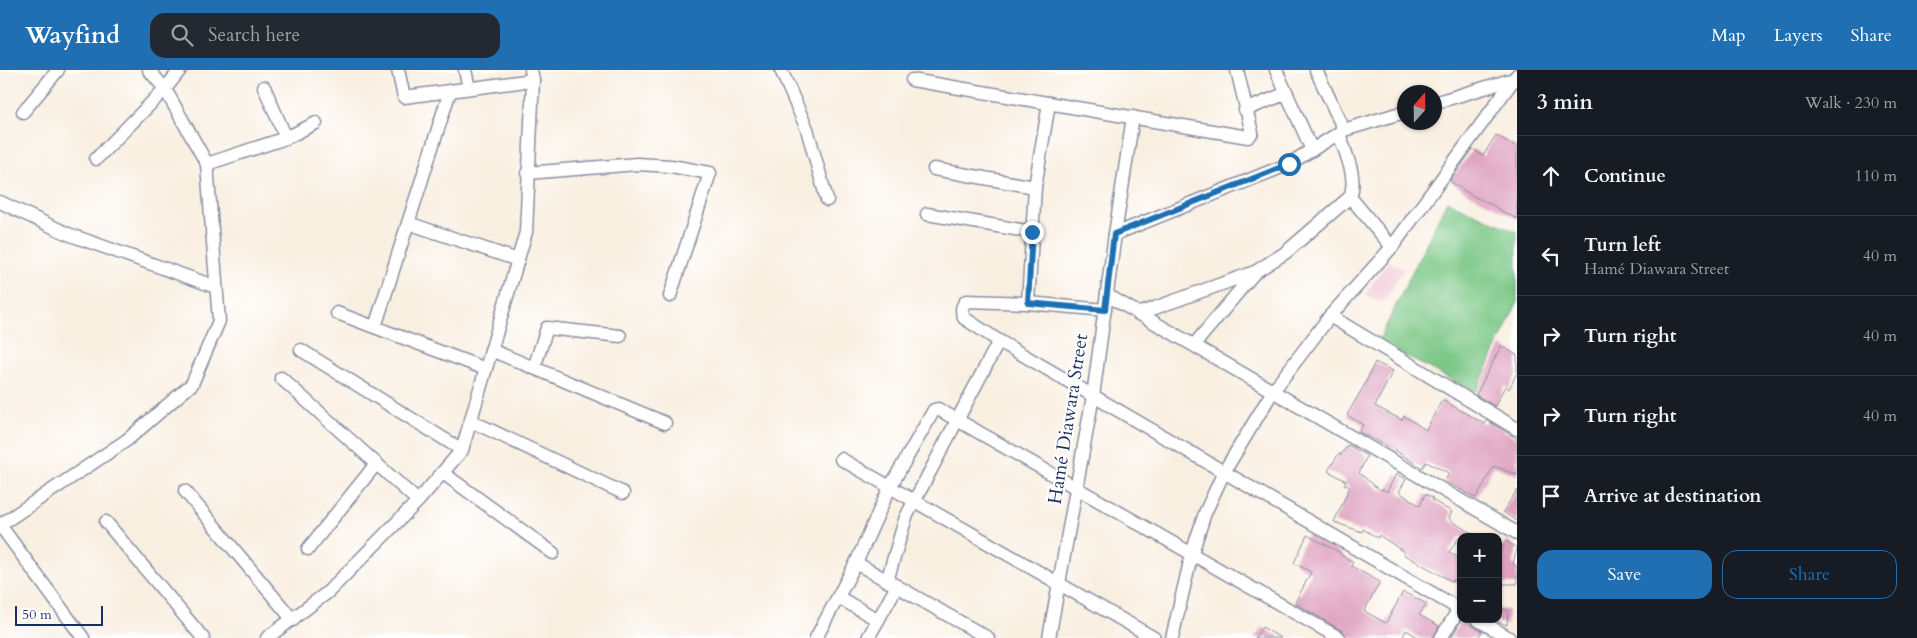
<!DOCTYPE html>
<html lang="en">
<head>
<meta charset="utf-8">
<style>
  body { margin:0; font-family:Cardo,serif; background:#242831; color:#f1f3f6 }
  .controls { position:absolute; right:15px; bottom:15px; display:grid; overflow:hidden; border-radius:10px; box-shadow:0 1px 4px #0004 }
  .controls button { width:45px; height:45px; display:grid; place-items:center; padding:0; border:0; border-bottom:1px solid #363941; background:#171b24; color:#f1f3f6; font:25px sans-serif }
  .compass { position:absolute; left:1397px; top:15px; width:45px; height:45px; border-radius:50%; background:#171b24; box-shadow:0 1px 4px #0004; rotate:20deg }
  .scale { position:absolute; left:15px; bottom:12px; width:88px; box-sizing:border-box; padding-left:5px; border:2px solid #1b2f5e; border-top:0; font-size:14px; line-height:18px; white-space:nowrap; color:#1b2f5e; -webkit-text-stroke:4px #fff; paint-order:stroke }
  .stop { position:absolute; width:15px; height:15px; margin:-11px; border:4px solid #1f6fb2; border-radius:50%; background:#fff }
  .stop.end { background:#1f6fb2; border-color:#fff; box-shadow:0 1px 5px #0008 }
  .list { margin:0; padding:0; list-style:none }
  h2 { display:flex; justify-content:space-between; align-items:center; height:65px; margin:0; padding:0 20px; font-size:21px }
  h2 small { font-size:16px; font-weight:400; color:#9ea1a6 }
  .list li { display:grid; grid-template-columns:32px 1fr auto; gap:15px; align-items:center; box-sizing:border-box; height:80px; padding:0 20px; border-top:1px solid #363941 }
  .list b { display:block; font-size:19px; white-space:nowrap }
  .list p { margin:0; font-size:16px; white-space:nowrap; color:#9ea1a6 }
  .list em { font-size:16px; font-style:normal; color:#9ea1a6 }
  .actions { display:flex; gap:10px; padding:15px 20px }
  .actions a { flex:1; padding:11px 0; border:1px solid #1f6fb2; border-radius:15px; text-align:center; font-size:18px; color:#1f6fb2 }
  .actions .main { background:#1f6fb2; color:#fff }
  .icon { flex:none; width:28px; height:28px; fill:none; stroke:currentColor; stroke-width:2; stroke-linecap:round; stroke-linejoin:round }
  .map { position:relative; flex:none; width:1517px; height:568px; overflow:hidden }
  header { display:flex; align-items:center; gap:30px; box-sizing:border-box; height:70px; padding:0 25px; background:#1f6fb2; color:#fff }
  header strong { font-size:24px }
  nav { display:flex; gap:28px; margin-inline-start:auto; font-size:18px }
  .search { width:350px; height:45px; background:#242831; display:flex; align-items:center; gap:12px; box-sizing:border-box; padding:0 18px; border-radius:15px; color:#9ea1a6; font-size:19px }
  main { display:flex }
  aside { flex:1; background:#171b24 }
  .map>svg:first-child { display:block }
  .built { fill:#f4cfdc }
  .green { fill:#7dc887; stroke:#4c7c72 }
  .building { fill:#dfa2c0 }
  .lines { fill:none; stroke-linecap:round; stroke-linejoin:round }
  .minor-casing { stroke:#8a8fa0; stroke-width:15 }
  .minor { stroke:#fff; stroke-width:12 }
  .route { stroke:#1f6fb2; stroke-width:6 }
  .labels { text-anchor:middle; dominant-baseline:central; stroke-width:4.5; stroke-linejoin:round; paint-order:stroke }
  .street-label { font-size:19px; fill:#1b2f5e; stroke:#fff }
</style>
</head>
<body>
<header>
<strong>Wayfind</strong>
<div class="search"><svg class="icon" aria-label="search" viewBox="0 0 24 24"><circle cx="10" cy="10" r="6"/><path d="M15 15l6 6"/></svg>Search here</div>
<nav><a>Map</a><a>Layers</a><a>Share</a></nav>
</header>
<main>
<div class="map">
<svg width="1517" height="568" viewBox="0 0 1517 568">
  <rect width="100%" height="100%" fill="#fff"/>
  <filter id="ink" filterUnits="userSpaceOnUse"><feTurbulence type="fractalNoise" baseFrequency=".02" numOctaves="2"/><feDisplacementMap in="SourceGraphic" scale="10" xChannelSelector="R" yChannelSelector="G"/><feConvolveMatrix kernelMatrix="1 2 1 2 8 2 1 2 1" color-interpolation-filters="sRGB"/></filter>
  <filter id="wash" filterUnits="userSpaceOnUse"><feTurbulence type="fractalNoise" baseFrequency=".0096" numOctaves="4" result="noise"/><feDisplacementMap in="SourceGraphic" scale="20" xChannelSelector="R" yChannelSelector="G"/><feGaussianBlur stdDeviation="1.12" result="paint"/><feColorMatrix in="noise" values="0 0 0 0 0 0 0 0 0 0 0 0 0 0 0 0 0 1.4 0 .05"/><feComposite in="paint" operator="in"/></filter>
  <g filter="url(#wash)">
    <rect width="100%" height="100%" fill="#f9efe1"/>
    <path class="built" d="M1388 191 1404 199 1383 233 1365 225Z"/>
    <path class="green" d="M1447 131 1517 162V233L1476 322 1378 272Z"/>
    <g id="blocks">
      <g class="building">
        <path d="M1496 65 1517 77V149L1496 138V137L1471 125 1450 111 1473 79 1483 86Z"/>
        <path d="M1501 276 1517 285V303L1509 319 1505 316 1495 336 1476 325Z"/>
        <path d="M1375 292 1393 301 1375 336 1402 350 1404 346 1426 360 1442 330 1485 354 1487 350 1517 369V405L1494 396 1476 428 1445 411 1449 403 1426 392 1422 398 1390 377 1359 362 1363 355 1347 345 1365 314Z"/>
        <path d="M1348 375 1367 386 1359 403 1381 421 1382 419 1387 422 1396 404 1406 409 1399 422 1420 436 1425 424 1433 428 1432 430 1452 442 1449 448 1451 451 1478 467H1459L1449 482 1461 489V513L1453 510V512L1403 484 1404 482 1379 465 1378 468 1363 459 1362 462 1334 452 1350 417 1344 414 1346 411 1328 401 1339 383 1341 385Z"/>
        <path d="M1517 420V451L1503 442Z"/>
        <path d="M1307 465 1341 483V485L1353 492 1351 496 1380 512 1364 541 1386 553 1403 522 1427 534 1419 545 1439 556 1433 568H1420L1406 560 1402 568H1347L1343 561 1295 533 1311 502 1294 493Z"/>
        <path d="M1506 471 1517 478 1513 494 1517 497V514H1498V485Z"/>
        <path d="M1498 539 1508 540 1507 555 1498 552Z"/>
        <path d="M1462 549H1469L1472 556 1482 561 1478 568H1451Z"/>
        <path d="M1262 557 1281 568H1255Z"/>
      </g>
    </g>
  </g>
  <g filter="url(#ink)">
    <use href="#blocks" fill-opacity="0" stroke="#8a8fa0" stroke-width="1"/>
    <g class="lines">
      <defs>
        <g id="minor">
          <path d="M398 0 404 27 533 10"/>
          <path d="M465 0 469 18"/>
          <path d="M781 0 807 59 827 130"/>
          <path d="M1276 0 1312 80"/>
          <path d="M1316 0 1344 60"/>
          <path d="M912 10 1248 67 1252 63 1237 0"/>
          <path d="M264 17 286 68"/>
          <path d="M1434 33 1514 9"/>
          <path d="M1245 40 1287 23"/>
          <path d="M23 42 58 0"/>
          <path d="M96 89 165 19 180 0"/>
          <path d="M207 94 286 68 316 53"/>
          <path d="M934 99 1035 117"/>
          <path d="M527 103 637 94 671 96 710 103 670 226"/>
          <path d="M1350 127 1392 177"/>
          <path d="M0 132 68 164 216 217"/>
          <path d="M927 144 1032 162"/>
          <path d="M408 153 518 190"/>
          <path d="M1115 164 1289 94 1344 60 1404 42"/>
          <path d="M1107 225 1517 463"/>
          <path d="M1028 233 1035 117 1049 33"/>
          <path d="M1105 240 1028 233 966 231C961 237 961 241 964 248L999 271 1461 540"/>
          <path d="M337 243 486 299"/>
          <path d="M1138 244 1255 202 1285 183 1350 127C1358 107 1345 83 1339 63"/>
          <path d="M1330 246 1517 359"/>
          <path d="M375 257 450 21"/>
          <path d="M1194 275 1255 202"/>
          <path d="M301 280 462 380"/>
          <path d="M491 280 665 353"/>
          <path d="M534 298 547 258 620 266"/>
          <path d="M281 308 418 431"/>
          <path d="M471 351 623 423"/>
          <path d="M841 389 1154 568"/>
          <path d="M443 403 553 483"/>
          <path d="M185 421 293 550"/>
          <path d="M106 452 203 568"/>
          <path d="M0 455 127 370 192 314 219 251 207 94 165 19 149 0"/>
          <path d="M0 455 83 568"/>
          <path d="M308 479 376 394"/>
          <path d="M856 493 988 568"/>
          <path d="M887 511 906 447 999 271"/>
          <path d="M838 527 878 550"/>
          <path d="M1477 549 1509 568"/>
          <path d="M267 568 328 522 418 431 462 380 526 162 533 10 531 0"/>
          <path d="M816 568 856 493 890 417 934 340 938 339 1339 568"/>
          <path d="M868 568 897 516"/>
          <path d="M1049 568 1093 326 1115 164 1133 47"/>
          <path d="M1172 568 1192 483 1205 443 1224 402 1273 321 1330 246 1392 177 1517 5"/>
          <path d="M1441 568 1459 539"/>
        </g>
      </defs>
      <use href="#minor" class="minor-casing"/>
      <use href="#minor" class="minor"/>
    </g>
  </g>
  <g class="lines" filter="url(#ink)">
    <path class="route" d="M1032 162 1028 233 1105 240 1114 164 1289 94"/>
  </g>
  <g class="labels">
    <g class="street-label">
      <text transform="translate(1068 349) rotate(-81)">Hamé Diawara Street</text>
    </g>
  </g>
</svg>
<div class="controls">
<button>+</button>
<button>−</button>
</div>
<svg class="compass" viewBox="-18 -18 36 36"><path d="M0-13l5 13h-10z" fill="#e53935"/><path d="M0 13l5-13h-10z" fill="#9ea1a6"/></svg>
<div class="scale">50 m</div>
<div class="stop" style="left:1289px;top:94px"></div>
<div class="stop end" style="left:1032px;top:162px"></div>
</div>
<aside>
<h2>3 min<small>Walk · 230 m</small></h2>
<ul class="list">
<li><svg class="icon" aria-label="ahead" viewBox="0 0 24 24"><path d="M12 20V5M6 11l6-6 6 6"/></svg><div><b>Continue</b></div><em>110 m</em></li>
<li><svg class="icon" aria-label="left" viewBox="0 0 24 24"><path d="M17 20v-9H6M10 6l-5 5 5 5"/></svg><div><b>Turn left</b><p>Hamé Diawara Street</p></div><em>40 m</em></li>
<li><svg class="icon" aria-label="right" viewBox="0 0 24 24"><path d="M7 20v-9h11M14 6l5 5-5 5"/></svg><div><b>Turn right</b></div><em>40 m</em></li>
<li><svg class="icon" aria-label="right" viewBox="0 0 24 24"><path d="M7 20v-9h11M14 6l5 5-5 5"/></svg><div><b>Turn right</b></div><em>40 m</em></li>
<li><svg class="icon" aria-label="arrive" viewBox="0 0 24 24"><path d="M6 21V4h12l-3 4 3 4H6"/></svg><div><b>Arrive at destination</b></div></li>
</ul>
<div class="actions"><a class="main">Save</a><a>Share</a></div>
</aside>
</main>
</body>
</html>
